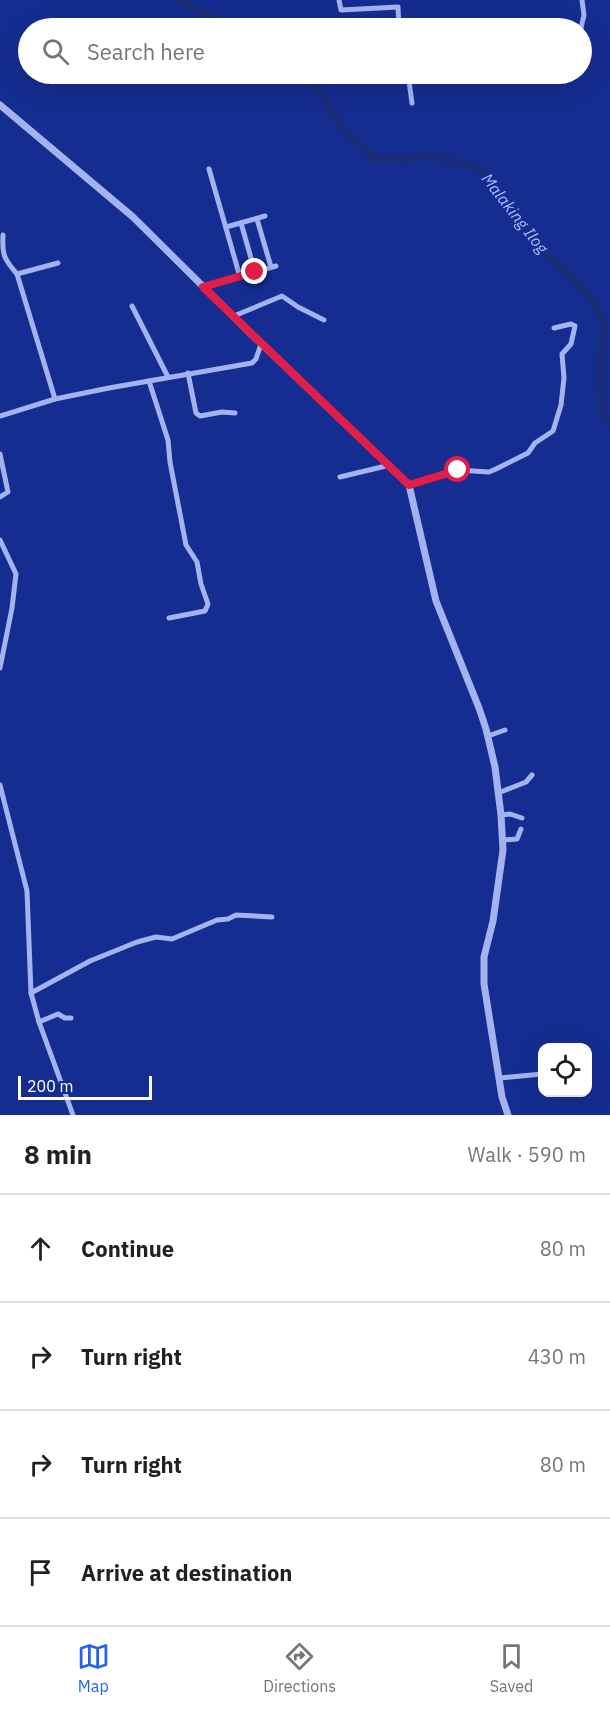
<!DOCTYPE html>
<html lang="en">
<head>
<meta charset="utf-8">
<style>
  body { margin:0; font-family:"IBM Plex Sans",sans-serif; background:#f6f6f6; color:#202124 }
  .controls { position:absolute; right:18px; bottom:18px; display:grid; overflow:hidden; border-radius:12px; box-shadow:0 6px 24px #0002 }
  .controls button { width:54px; height:54px; display:grid; place-items:center; padding:0; border:0; border-bottom:2px solid #e0e0e0; background:#fff; color:#202124; font:30px sans-serif }
  .scale { position:absolute; left:18px; bottom:15px; width:134px; box-sizing:border-box; padding-left:6px; border:3px solid #fff; border-top:0; font-size:16px; line-height:21px; white-space:nowrap; color:#fff; -webkit-text-stroke:4px #152d91; paint-order:stroke }
  .stop { position:absolute; width:18px; height:18px; margin:-14px; border:4px solid #e11d48; border-radius:50%; background:#fff }
  .stop.end { background:#e11d48; border-color:#fff; box-shadow:0 2px 6px #0008 }
  .list { margin:0; padding:0; list-style:none }
  h2 { display:flex; justify-content:space-between; align-items:center; height:78px; margin:0; padding:0 24px; font-size:26px }
  h2 small { font-size:20px; font-weight:400; color:#757577 }
  .list li { display:grid; grid-template-columns:39px 1fr auto; gap:18px; align-items:center; box-sizing:border-box; height:108px; padding:0 24px; border-top:2px solid #e0e0e0 }
  .list b { display:block; font-size:22px; white-space:nowrap }
  .list em { font-size:20px; font-style:normal; color:#757577 }
  .icon { flex:none; width:33px; height:33px; fill:none; stroke:currentColor; stroke-width:2; stroke-linecap:round; stroke-linejoin:round }
  .map { position:relative; flex:none; width:610px; height:1115px; overflow:hidden }
  .search { position:absolute; background:#fff; box-shadow:0 6px 24px #0002; left:18px; right:18px; top:18px; height:66px; display:flex; align-items:center; gap:15px; box-sizing:border-box; padding:0 21px; border-radius:33px; color:#757577; font-size:22px }
  .sheet { height:510px; background:#fff }
  nav { display:flex; justify-content:space-around; align-items:center; box-sizing:border-box; height:84px; border-top:2px solid #e0e0e0; background:#fff; font-size:16px; color:#757577 }
  nav a { display:grid; justify-items:center; gap:3px }
  nav .on { color:#2563eb }
  .map>svg:first-child { display:block }
  .lines { fill:none; stroke-linecap:round; stroke-linejoin:round }
  .river { stroke:#1b2c79; stroke-width:8 }
  .minor { stroke:#a3b3f0; stroke-width:5 }
  .tertiary { stroke:#a3b3f0; stroke-width:7 }
  .route { stroke:#e11d48; stroke-width:8 }
  .labels { text-anchor:middle; dominant-baseline:central; stroke-width:4.5; stroke-linejoin:round; paint-order:stroke }
  .water-label { font-size:16px; font-style:italic; fill:#afbef7; stroke:#152d91 }
</style>
</head>
<body>
<div class="map">
<svg width="610" height="1115" viewBox="0 0 610 1115">
  <rect width="100%" height="100%" fill="#152d91"/>
  <g class="lines">
    <g class="river">
      <path d="M179 0 204 13 228 28"/>
      <path d="M296 74 314 85 342 127 375 159H399L436 156 482 170 534 243 573 279 589 297 604 323 601 360 602 412 610 423"/>
    </g>
    <g class="minor">
      <path d="M339 0 341 10 398 7 399 28"/>
      <path d="M581 28 584 15 582 0"/>
      <path d="M408 74 412 103"/>
      <path d="M209 169 240 277"/>
      <path d="M257 219 271 267"/>
      <path d="M241 223 255 272"/>
      <path d="M226 227 265 216"/>
      <path d="M3 235C2 255 4 259 17 274L55 399"/>
      <path d="M17 274 58 263"/>
      <path d="M203 287 276 266"/>
      <path d="M132 306 168 377"/>
      <path d="M234 316 282 296 298 307 324 320"/>
      <path d="M188 373 196 413 200 416 222 412 235 413"/>
      <path d="M149 381 168 440 170 462 186 545 197 562 201 584 208 604 205 611 169 618"/>
      <path d="M0 416 55 399 109 388 252 363 256 359 261 344"/>
      <path d="M0 454 8 492 0 497"/>
      <path d="M340 477 390 465"/>
      <path d="M409 485 458 470 489 472 496 469 528 453 535 443 553 431 561 405 564 378 562 354 571 344 575 326 571 324 554 328"/>
      <path d="M0 540 16 574 12 608 0 668"/>
      <path d="M488 736 505 730"/>
      <path d="M0 785 27 891 31 993 39 1022 73 1115"/>
      <path d="M498 793 526 782 532 775"/>
      <path d="M501 815 510 814 522 818"/>
      <path d="M503 840 517 839 521 829"/>
      <path d="M31 993 90 961 137 942 156 937 172 939 217 920 228 919 236 915 272 917"/>
      <path d="M39 1022 58 1014 65 1018H71"/>
      <path d="M500 1078 542 1074"/>
    </g>
    <path class="tertiary" d="M0 105 133 217 249 332 409 485 436 601 479 708 486 729 495 767 501 815 503 850 493 921 484 957V984L502 1097 508 1115"/>
  </g>
  <g class="lines">
    <path class="route" d="M255 272 203 287 409 485 458 470"/>
  </g>
  <g class="labels">
    <g class="water-label">
      <text transform="translate(515 213) rotate(52)">Malaking Ilog</text>
    </g>
  </g>
</svg>
<div class="controls">
<button><svg class="icon" aria-label="locate" viewBox="0 0 24 24"><circle cx="12" cy="12" r="6"/><path d="M12 2v4M12 18v4M2 12h4M18 12h4"/></svg></button>
</div>
<div class="scale">200 m</div>
<div class="stop" style="left:458px;top:470px"></div>
<div class="stop end" style="left:255px;top:272px"></div>
<div class="search"><svg class="icon" aria-label="search" viewBox="0 0 24 24"><circle cx="10" cy="10" r="6"/><path d="M15 15l6 6"/></svg>Search here</div>
</div>
<section class="sheet">
<h2>8 min<small>Walk · 590 m</small></h2>
<ul class="list">
<li><svg class="icon" aria-label="ahead" viewBox="0 0 24 24"><path d="M12 20V5M6 11l6-6 6 6"/></svg><div><b>Continue</b></div><em>80 m</em></li>
<li><svg class="icon" aria-label="right" viewBox="0 0 24 24"><path d="M7 20v-9h11M14 6l5 5-5 5"/></svg><div><b>Turn right</b></div><em>430 m</em></li>
<li><svg class="icon" aria-label="right" viewBox="0 0 24 24"><path d="M7 20v-9h11M14 6l5 5-5 5"/></svg><div><b>Turn right</b></div><em>80 m</em></li>
<li><svg class="icon" aria-label="arrive" viewBox="0 0 24 24"><path d="M6 21V4h12l-3 4 3 4H6"/></svg><div><b>Arrive at destination</b></div></li>
</ul>
</section>
<nav>
<a class="on"><svg class="icon" aria-label="map" viewBox="0 0 24 24"><path d="M3 6l6-2 6 2 6-2v14l-6 2-6-2-6 2zM9 4v14M15 6v14"/></svg>Map</a>
<a><svg class="icon" aria-label="directions" viewBox="0 0 24 24"><path d="M12 3l9 9-9 9-9-9zM9 14v-3h6M13 9l2 2-2 2"/></svg>Directions</a>
<a><svg class="icon" aria-label="saved" viewBox="0 0 24 24"><path d="M7 4h10v16l-5-4-5 4z"/></svg>Saved</a>
</nav>
</body>
</html>
